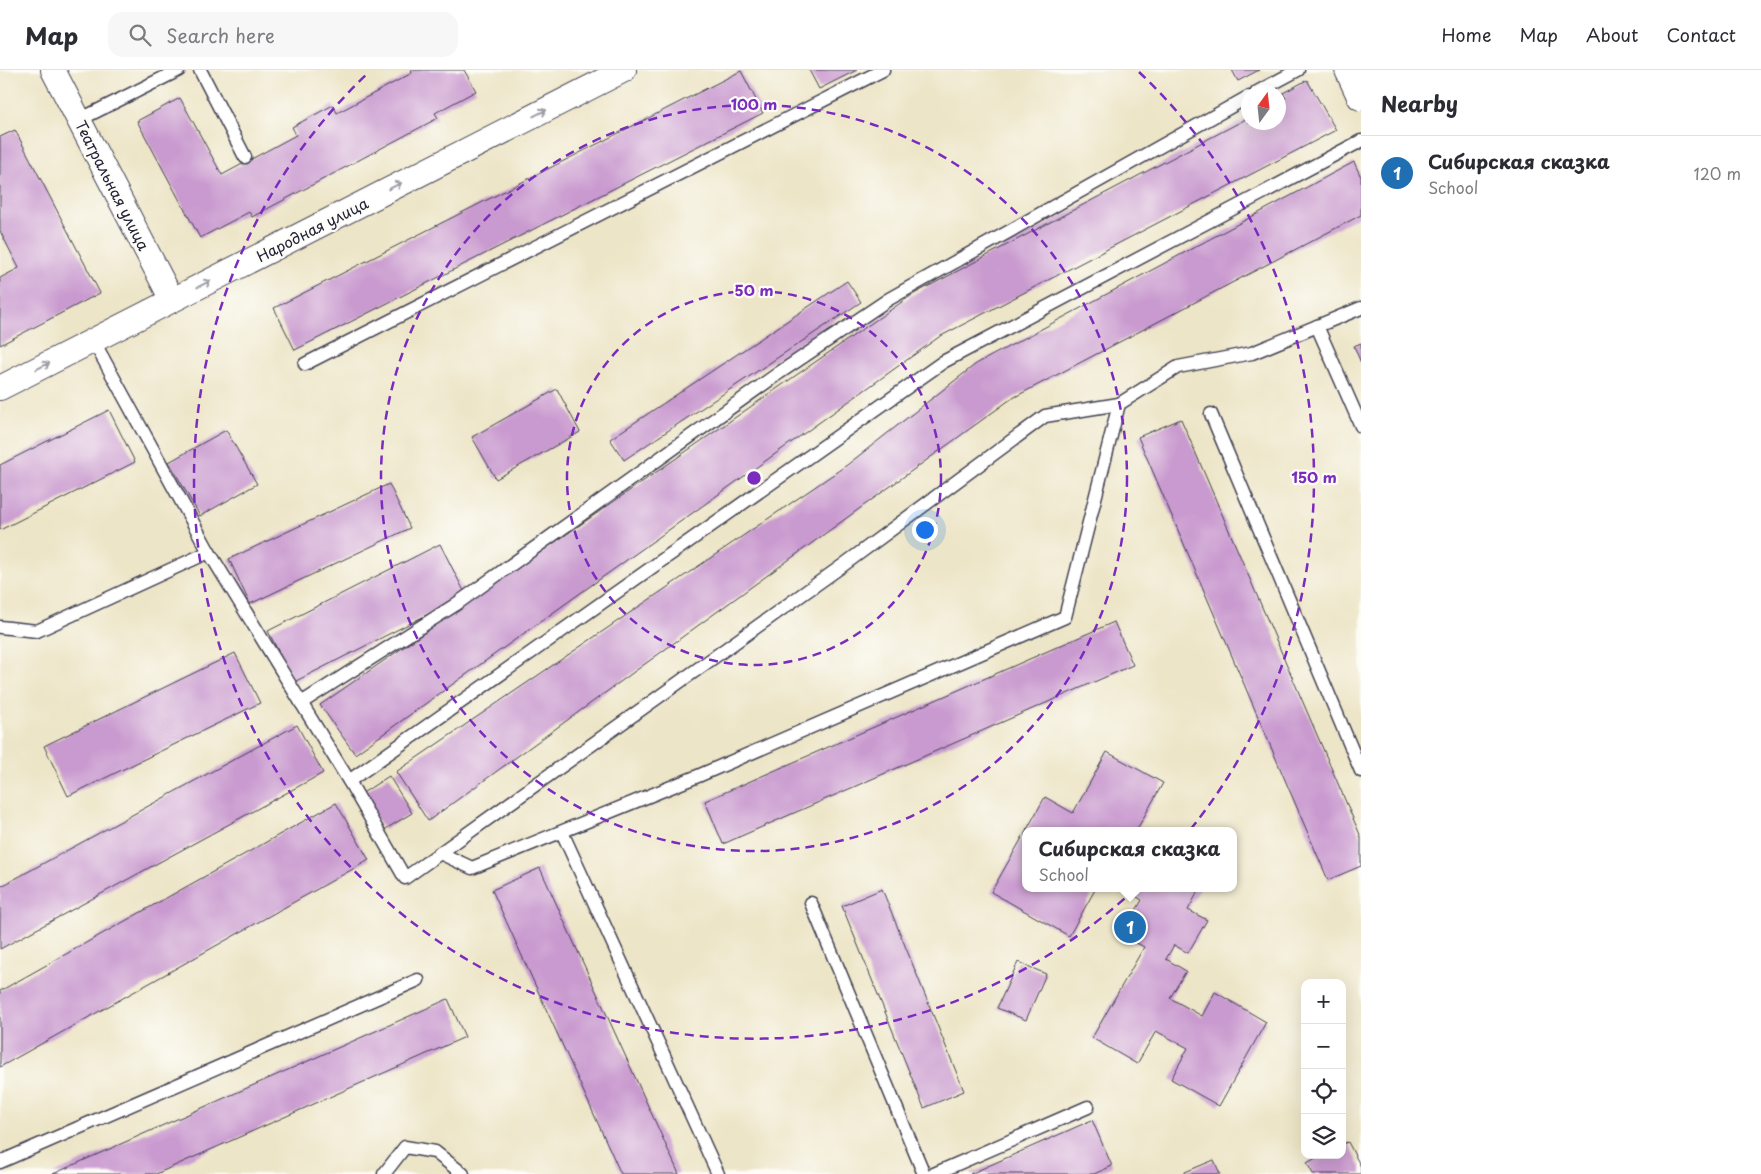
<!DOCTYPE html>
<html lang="en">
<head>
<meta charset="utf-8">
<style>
  body { margin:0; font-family:"Playpen Sans",sans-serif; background:#f7f7f7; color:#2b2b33 }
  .controls { position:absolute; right:15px; bottom:15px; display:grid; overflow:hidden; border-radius:10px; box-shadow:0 5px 20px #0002 }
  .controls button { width:45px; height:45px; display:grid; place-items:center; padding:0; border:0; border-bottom:1px solid #e1e1e2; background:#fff; color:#2b2b33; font:25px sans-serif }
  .compass { position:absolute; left:1241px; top:15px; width:45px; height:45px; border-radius:50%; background:#fff; box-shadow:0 5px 20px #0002; rotate:15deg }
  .you { position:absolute; left:924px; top:459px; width:18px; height:18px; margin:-12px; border:4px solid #fff; border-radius:50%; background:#1a73e8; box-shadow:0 0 0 8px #1a73e833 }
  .badge { display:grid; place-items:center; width:32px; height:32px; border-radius:50%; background:#1f6fb2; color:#fff; font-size:16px; font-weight:700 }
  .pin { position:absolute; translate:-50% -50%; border:2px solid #fff; box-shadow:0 1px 5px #0006 }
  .popup { position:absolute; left:1022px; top:757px; width:215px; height:65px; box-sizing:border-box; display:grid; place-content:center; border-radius:10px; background:#fff; filter:drop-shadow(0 1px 4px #0005); font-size:16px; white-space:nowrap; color:#7c7c81 }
  .popup b { font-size:19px; color:#2b2b33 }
  .popup::after { content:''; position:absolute; left:50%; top:100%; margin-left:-10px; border:10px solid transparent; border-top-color:#fff }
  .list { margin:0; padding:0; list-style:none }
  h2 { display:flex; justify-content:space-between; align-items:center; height:65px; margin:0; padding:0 20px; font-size:21px }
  h2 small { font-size:16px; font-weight:400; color:#7c7c81 }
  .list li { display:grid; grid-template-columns:32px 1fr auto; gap:15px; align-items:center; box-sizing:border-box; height:75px; padding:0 20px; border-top:1px solid #e1e1e2 }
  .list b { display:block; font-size:19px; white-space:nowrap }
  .list p { margin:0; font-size:16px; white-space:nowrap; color:#7c7c81 }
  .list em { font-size:16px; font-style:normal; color:#7c7c81 }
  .icon { flex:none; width:28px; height:28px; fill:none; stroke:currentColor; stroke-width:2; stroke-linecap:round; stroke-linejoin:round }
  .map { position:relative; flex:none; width:1361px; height:1104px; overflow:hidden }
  header { display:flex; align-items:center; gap:30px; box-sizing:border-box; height:70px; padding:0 25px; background:#fff; border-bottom:1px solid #e1e1e2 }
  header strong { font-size:24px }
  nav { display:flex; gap:28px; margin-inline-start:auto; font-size:18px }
  .search { width:350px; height:45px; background:#f7f7f7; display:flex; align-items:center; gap:12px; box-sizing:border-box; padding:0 18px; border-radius:15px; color:#7c7c81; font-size:19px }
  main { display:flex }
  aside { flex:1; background:#fff }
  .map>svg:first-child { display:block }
  .building { fill:#c99acf }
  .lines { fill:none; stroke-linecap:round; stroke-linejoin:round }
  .lane-casing { stroke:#403f50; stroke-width:15 }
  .street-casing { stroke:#403f50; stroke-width:26 }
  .secondary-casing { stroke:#403f50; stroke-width:30 }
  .lane { stroke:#fff; stroke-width:12 }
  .street { stroke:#fff; stroke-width:24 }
  .secondary { stroke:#fff; stroke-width:28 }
  .oneway { stroke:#9c9ca7 }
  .ring { fill:none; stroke:#7b2cbf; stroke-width:2.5; stroke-dasharray:9 6 }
  .labels { text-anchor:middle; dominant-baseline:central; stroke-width:4.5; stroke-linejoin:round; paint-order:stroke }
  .street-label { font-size:15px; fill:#22223b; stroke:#fdfcf7 }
  .centre { fill:#7b2cbf; stroke:#fdfcf7; stroke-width:2.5 }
  .ring-label { font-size:15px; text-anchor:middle; font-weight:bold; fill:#7b2cbf; stroke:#fdfcf7; stroke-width:4.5; stroke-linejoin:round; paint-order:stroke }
</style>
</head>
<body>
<header>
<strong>Map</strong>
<div class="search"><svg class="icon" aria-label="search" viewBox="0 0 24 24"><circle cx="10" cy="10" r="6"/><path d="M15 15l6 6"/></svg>Search here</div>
<nav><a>Home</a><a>Map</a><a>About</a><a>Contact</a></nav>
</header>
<main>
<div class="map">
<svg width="1361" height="1104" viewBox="0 0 1361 1104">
  <rect width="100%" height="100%" fill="#fdfcf7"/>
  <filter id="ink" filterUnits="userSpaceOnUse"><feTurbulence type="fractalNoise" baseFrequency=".02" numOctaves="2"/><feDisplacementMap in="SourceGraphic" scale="10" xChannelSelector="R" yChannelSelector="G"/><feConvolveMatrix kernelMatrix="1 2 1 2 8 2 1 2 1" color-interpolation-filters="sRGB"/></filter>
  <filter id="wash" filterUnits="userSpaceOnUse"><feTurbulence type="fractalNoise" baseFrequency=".0096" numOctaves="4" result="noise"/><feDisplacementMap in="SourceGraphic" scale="20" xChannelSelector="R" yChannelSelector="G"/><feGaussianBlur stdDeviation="1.12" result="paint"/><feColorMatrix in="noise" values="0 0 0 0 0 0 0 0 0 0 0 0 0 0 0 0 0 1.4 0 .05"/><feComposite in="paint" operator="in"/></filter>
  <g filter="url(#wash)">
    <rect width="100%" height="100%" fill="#ede5c7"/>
    <g id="blocks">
      <g class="building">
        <path d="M411 0H464L476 21 435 43 438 48 252 147 249 142 200 168 137 51 180 28 222 105 296 65 292 57 333 35 337 43 412 3Z"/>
        <path d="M809 0H857L819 19Z"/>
        <path d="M1232 0H1259L1238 11Z"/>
        <path d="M741 1 763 43 295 280 274 238Z"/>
        <path d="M1307 10 1336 60 939 267 355 684 320 635 912 225 1248 48V52H1278V32L1286 28 1283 23Z"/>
        <path d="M15 60 100 223 0 275V208L19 198 0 161V67Z"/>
        <path d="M1354 92 1361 107V145L1011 329 428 751 396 702 847 395 976 294Z"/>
        <path d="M847 211 861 232 624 390 610 369Z"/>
        <path d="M1361 273V293L1354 276Z"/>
        <path d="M557 319 580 362 496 409 472 367Z"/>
        <path d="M109 340 135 392 0 460V395Z"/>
        <path d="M1181 349 1361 767V796L1328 810 1138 367Z"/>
        <path d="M226 360 257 414 200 446 169 392Z"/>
        <path d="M389 414 410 458 250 534 229 489Z"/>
        <path d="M440 474 466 525 294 612 268 561Z"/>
        <path d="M1114 552 1133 595 723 774 705 731Z"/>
        <path d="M235 583 260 633 68 726 44 676Z"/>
        <path d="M297 655 323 703 0 879V817Z"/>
        <path d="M1107 682 1163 713 1136 761H1026L1045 727 1073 743Z"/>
        <path d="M389 706 412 743 384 760 361 724Z"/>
        <path d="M336 733 369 790 0 997V921Z"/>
        <path d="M1026 761V818H1096L1069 866 991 822Z"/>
        <path d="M540 798 679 1104H621L492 820Z"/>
        <path d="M1122 818H1200L1188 840 1207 850 1188 883 1174 875 1166 889 1186 901 1170 928 1202 946 1215 922 1266 952 1219 1036 1171 1009 1188 978 1156 961 1137 994 1092 968 1144 877 1122 865 1142 830Z"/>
        <path d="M882 819 964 1021 924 1038 842 836Z"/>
        <path d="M1018 892 1046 904 1026 950 997 938Z"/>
        <path d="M448 929 465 967 156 1104H53Z"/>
        <path d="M1092 1050 1112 1096 1094 1104H970Z"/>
        <path d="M1348 1072 1361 1097V1104H1313L1307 1093 1321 1085H1342V1074Z"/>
        <path d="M1214 1090 1220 1104H1185V1102Z"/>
      </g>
    </g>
  </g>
  <g filter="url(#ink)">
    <use href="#blocks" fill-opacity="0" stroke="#403f50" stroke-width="1"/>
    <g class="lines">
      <defs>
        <g id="lane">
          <path d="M200 0 245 87"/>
          <path d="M1257 22 1298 0"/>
          <path d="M79 50 179 0"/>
          <path d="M1317 256 1361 356"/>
          <path d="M305 294 883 0"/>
          <path d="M1211 344 1361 701"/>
          <path d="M209 482 349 711 405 808 842 496 1045 346 1119 334"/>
          <path d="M0 557 37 561 209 482 93 270"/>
          <path d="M301 633 455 535 779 303 889 229 1248 27"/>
          <path d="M349 711 943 292 1361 71"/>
          <path d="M562 762 718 1104"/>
          <path d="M440 783 472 798 698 706 1065 547 1119 334 1178 297 1252 283 1361 238"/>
          <path d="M811 833 924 1104"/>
          <path d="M0 1092 418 910"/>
          <path d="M384 1104 405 1077 435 1082 463 1104"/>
          <path d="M934 1104 1088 1037"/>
        </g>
        <g id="street">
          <path d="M53 0 172 230"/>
          <path d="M0 318 624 0"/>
        </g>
        <path id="secondary" d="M1349 0 1361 26"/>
      </defs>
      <use href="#lane" class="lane-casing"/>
      <use href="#street" class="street-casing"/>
      <use href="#secondary" class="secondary-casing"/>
      <use href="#lane" class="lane"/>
      <use href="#street" class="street"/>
      <use href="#secondary" class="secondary"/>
    </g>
    <defs><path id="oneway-shaft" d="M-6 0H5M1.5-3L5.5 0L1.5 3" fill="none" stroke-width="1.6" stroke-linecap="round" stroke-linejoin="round" transform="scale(1.25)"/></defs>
    <g class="oneway">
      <use href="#oneway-shaft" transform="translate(540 43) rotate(-27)"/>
      <use href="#oneway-shaft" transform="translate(395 116) rotate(-27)"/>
      <use href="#oneway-shaft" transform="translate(204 214) rotate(-27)"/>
      <use href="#oneway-shaft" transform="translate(43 296) rotate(-27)"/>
    </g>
  </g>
  <g class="ring">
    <circle cx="754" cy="408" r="187"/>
    <circle cx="754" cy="408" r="373"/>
    <path d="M1139 2A560 560 0 1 1 369 2"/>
  </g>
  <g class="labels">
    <g class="street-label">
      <text transform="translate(113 115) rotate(63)">Театральная улица</text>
      <text transform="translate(312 159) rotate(-27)">Народная улица</text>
    </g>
  </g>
  <circle cx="754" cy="408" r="8" class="centre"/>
  <g class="ring-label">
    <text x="754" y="40">100 m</text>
    <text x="754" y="226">50 m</text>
    <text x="1314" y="413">150 m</text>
  </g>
</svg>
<div class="controls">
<button>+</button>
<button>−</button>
<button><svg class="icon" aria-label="locate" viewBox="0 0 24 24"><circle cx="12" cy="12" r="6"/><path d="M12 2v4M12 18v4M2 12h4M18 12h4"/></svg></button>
<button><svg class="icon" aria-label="layers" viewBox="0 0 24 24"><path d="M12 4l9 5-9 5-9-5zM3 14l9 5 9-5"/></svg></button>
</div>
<svg class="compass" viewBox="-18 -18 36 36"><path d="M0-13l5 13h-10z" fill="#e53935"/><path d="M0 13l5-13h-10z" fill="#7c7c81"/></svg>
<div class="you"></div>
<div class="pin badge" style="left:1130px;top:857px">1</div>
<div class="popup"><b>Сибирская сказка</b>School</div>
</div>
<aside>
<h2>Nearby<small></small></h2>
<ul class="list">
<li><span class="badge">1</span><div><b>Сибирская сказка</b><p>School</p></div><em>120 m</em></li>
</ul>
</aside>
</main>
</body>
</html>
